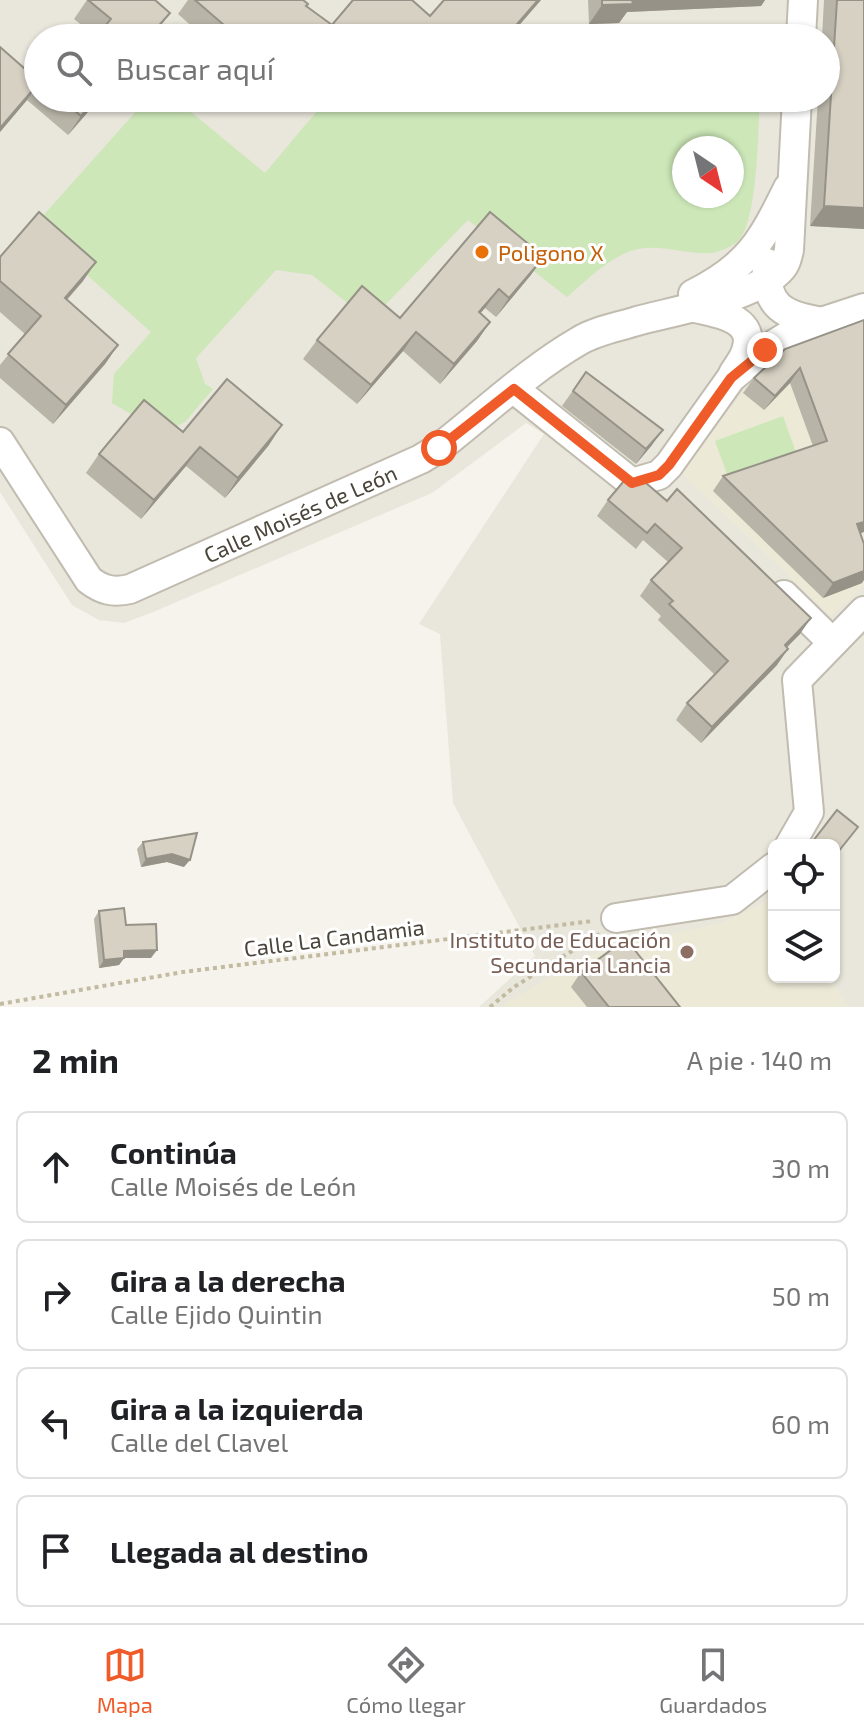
<!DOCTYPE html>
<html lang="es">
<head>
<meta charset="utf-8">
<style>
  body { margin:0; font-family:"Exo 2",sans-serif; background:#f6f6f6; color:#202124 }
  .controls { position:absolute; right:24px; bottom:24px; display:grid; overflow:hidden; border-radius:12px; box-shadow:0 2px 6px #0004 }
  .controls button { width:72px; height:72px; display:grid; place-items:center; padding:0; border:0; border-bottom:2px solid #e0e0e0; background:#fff; color:#202124; font:40px sans-serif }
  .compass { position:absolute; left:672px; top:136px; width:72px; height:72px; border-radius:50%; background:#fff; box-shadow:0 2px 6px #0004; rotate:145deg }
  .stop { position:absolute; width:24px; height:24px; margin:-18px; border:6px solid #ef5c2a; border-radius:50%; background:#fff }
  .stop.end { background:#ef5c2a; border-color:#fff; box-shadow:0 2px 8px #0008 }
  .list { margin:0; padding:0; list-style:none }
  h2 { display:flex; justify-content:space-between; align-items:center; height:104px; margin:0; padding:0 32px; font-size:34px }
  h2 small { font-size:26px; font-weight:400; color:#757577 }
  .list li { display:grid; grid-template-columns:52px 1fr auto; gap:24px; align-items:center; box-sizing:border-box; height:112px; margin:0 16px 16px; padding:0 16px; border:2px solid #e0e0e0; border-radius:12px }
  .list b { display:block; font-size:30px; white-space:nowrap }
  .list p { margin:0; font-size:26px; white-space:nowrap; color:#757577 }
  .list em { font-size:26px; font-style:normal; color:#757577 }
  .icon { flex:none; width:44px; height:44px; fill:none; stroke:currentColor; stroke-width:2; stroke-linecap:round; stroke-linejoin:round }
  .map { position:relative; flex:none; width:864px; height:1007px; overflow:hidden }
  .search { position:absolute; background:#fff; box-shadow:0 2px 6px #0004; left:24px; right:24px; top:24px; height:88px; display:flex; align-items:center; gap:20px; box-sizing:border-box; padding:0 28px; border-radius:44px; color:#757577; font-size:30px }
  .sheet { height:616px; background:#fff }
  nav { display:flex; justify-content:space-around; align-items:center; box-sizing:border-box; height:112px; border-top:2px solid #e0e0e0; background:#fff; font-size:22px; color:#757577 }
  nav a { display:grid; justify-items:center; gap:4px }
  nav .on { color:#ef5c2a }
  .map>svg:first-child { display:block }
  .residential { fill:#e9e6db; fill-rule:evenodd }
  .education { fill:#ede9d7 }
  .green { fill:#cde7b8; fill-rule:evenodd }
  .lines { fill:none; stroke-linecap:round; stroke-linejoin:round }
  .minor-casing { stroke:#c1bcaf; stroke-width:32 }
  .path { stroke:#c2baa1; stroke-width:4; stroke-dasharray:4 4; stroke-linecap:butt }
  .minor { stroke:#fff; stroke-width:28 }
  .wall { fill:#b8b4a7 }
  .shaded-wall { fill:#969288 }
  .building { fill:#d6d1c2; stroke:#969288; stroke-width:2 }
  .route { stroke:#ef5c2a; stroke-width:10 }
  .food-dot { fill:#e8710a; stroke:#fff; stroke-width:3 }
  .education-dot { fill:#8d6e63; stroke:#fff; stroke-width:3 }
  .labels { text-anchor:middle; dominant-baseline:central; stroke-width:6; stroke-linejoin:round; paint-order:stroke }
  .food-label { font-size:22px; fill:#c56008; stroke:#fff; text-anchor:start }
  .street-label { font-size:22px; fill:#4a453a; stroke:#fff }
  .education-label { font-size:22px; fill:#785e54; stroke:#fff; text-anchor:end }
</style>
</head>
<body>
<div class="map">
<svg width="864" height="1007" viewBox="0 0 864 1007">
  <rect width="100%" height="100%" fill="#f5f3ec"/>
  <path class="residential" d="M0 0H864V1007H479L535 956 453 803 440 634 419 624 544 434 526 423 432 493 153 612 124 623 99 620 72 605 0 492ZM38 38H826V98H38ZM684 148H732V196H684ZM774 845H834V977H774Z"/>
  <g class="education">
    <path d="M864 328V585L831 616 680 472 765 364Z"/>
    <path d="M774 893V977H830L848 1007H499L583 958 617 946 721 923 760 905Z"/>
  </g>
  <g class="green">
    <path d="M148 98H174L265 173 328 98H359L366 104 371 98H437L449 107 459 98H760C758 128 758 222 738 241 733 246 717 253 710 253 685 255 656 242 631 251 607 259 586 281 567 297L468 220 383 307 350 305 312 275 276 270 196 358 205 384 213 389 185 422 163 433 112 403 114 374 151 332 33 227ZM684 148H732V196H684Z"/>
    <path d="M783 416 797 455 729 480 715 441Z"/>
  </g>
  <g class="lines">
    <defs>
      <g id="minor">
        <path d="M801 38 803 0"/>
        <path d="M767 263C764 307 784 316 823 322"/>
        <path d="M693 294C748 267 762 241 788 188"/>
        <path d="M695 308C717 313 757 318 746 351 744 359 737 367 733 374"/>
        <path d="M514 389 632 483 659 475 669 465 731 378 765 350 797 330 864 308"/>
        <path id="s1" d="M0 442 89 580C102 590 113 593 130 589L421 459 439 448C484 413 529 370 579 341 595 331 618 327 637 321 674 311 752 298 779 271 786 265 787 258 789 250L797 98"/>
        <path d="M784 595 832 642"/>
        <path d="M790 845 809 812 797 680 864 611"/>
        <path d="M616 918 732 900 774 867"/>
      </g>
    </defs>
    <use href="#minor" class="minor-casing"/>
    <g class="path">
      <path d="M0 1004 183 972 593 921"/>
      <path d="M490 1007 514 987 601 933"/>
    </g>
    <use href="#minor" class="minor"/>
  </g>
  <g class="wall">
    <path d="M87 0H155L157 32 151 38H95L96 37 74 19Z"/>
    <path d="M188 0H303L307 6 332 25 430 16 541 0 508 38H205L178 14Z"/>
    <path d="M588 0H765L761 6 627 12 619 23 589 24Z"/>
    <path d="M824 0H864V229L810 226 818 98H826V38H822Z"/>
    <path d="M0 47 24 68 38 52V98H100L68 135 27 100 0 132Z"/>
    <path d="M275 98H296L287 109Z"/>
    <path d="M0 257 83 281 67 300 118 345 105 364 53 424 0 378V365L25 334 0 312Z"/>
    <path d="M544 257 530 276 496 317 485 308 480 313 490 322 477 341 440 384 403 351 357 404 303 359 317 340 400 318Z"/>
    <path d="M864 320 860 534 862 583 823 598 713 491 723 476 813 446 790 383 764 410 743 393 754 378Z"/>
    <path d="M586 372 652 445 636 464 562 406Z"/>
    <path d="M183 432 269 445 225 498 186 466 141 519 86 473 99 454Z"/>
    <path d="M628 476 800 634 787 647 777 665 701 743 676 720 687 703 715 675 658 620 661 616 640 596 651 580 668 562 643 540 636 549 597 516 608 500Z"/>
    <path d="M143 842 184 867 167 862 141 867 137 849Z"/>
    <path d="M99 911 126 925 151 958H124L119 965 99 968 94 919Z"/>
    <path d="M581 972 680 1007H587L571 987Z"/>
  </g>
  <g class="shaded-wall">
    <path d="M538 0H541L508 38H505Z"/>
    <path d="M627 0H765L761 6 627 12 619 23 589 24 602 5Z"/>
    <path d="M170 13 151 38H148Z"/>
    <path d="M38 84 27 100 0 132V128Z"/>
    <path d="M96 98H100L68 135 81 116Z"/>
    <path d="M824 206 864 208V229L810 226Z"/>
    <path d="M544 257 530 276 496 317 509 298Z"/>
    <path d="M96 262 83 281 51 317 65 298Z"/>
    <path d="M499 289 485 308 465 331 479 312Z"/>
    <path d="M490 322 477 341 440 384 454 364Z"/>
    <path d="M416 332 403 351 357 404 371 385Z"/>
    <path d="M118 345 105 364 53 424 66 405Z"/>
    <path d="M800 368 790 383 764 410 775 396Z"/>
    <path d="M282 425 269 445 225 498 238 478Z"/>
    <path d="M663 430 652 445 636 464 646 449Z"/>
    <path d="M200 447 186 466 141 519 154 500Z"/>
    <path d="M864 522V532L846 539 857 524Z"/>
    <path d="M864 571V580L862 583 823 598 833 583Z"/>
    <path d="M811 618 800 634 773 661 785 645Z"/>
    <path d="M788 649 777 665 701 743 712 727Z"/>
    <path d="M172 854 190 860 184 867 167 862 141 867 146 859Z"/>
    <path d="M157 950 151 958H124L119 965 99 968 104 960 124 951Z"/>
  </g>
  <g class="building">
    <path d="M88 0H155L170 13 148 38H95L111 19Z"/>
    <path d="M195 0H303L308 4 306 6 332 25 353 0H412L430 16 444 0H538L505 38H422L417 33 413 38H347L346 37 345 38H239Z"/>
    <path d="M602 0H632L633 4 602 5Z"/>
    <path d="M837 0H864V208L824 206Z"/>
    <path d="M54 33 60 38H50Z"/>
    <path d="M0 47 24 68 38 52V84L0 128Z"/>
    <path d="M60 98H96L81 116Z"/>
    <path d="M39 212 96 262 65 298 118 345 66 405 8 354 41 316 0 281V257Z"/>
    <path d="M490 212 544 257 509 298 499 289 479 312 490 322 454 364 416 332 371 385 317 340 362 286 400 318Z"/>
    <path d="M864 320V522L857 524 864 544V571L833 583 723 476 827 441 800 368 775 396 754 378 785 349Z"/>
    <path d="M586 372 663 430 646 449 573 391Z"/>
    <path d="M227 379 282 425 238 478 200 447 154 500 99 454 144 400 183 432Z"/>
    <path d="M628 476 639 483H646L667 501 677 489 811 618 785 645 788 649 712 727 687 703 728 661 669 604 673 601 651 580 682 548 655 524 647 533 608 500Z"/>
    <path d="M837 810 858 827 834 857V845H810Z"/>
    <path d="M197 833 190 860 172 854 146 859 143 842Z"/>
    <path d="M124 908 126 925 156 924 157 950 124 951V958L104 960 99 911Z"/>
    <path d="M626 939 680 1007H609L581 972Z"/>
  </g>
  <g class="lines">
    <path class="route" d="M439 448 514 389 632 483 659 475 669 465 731 378 765 350"/>
  </g>
  <circle class="food-dot" cx="482" cy="252" r="8"/>
  <circle class="education-dot" cx="687" cy="952" r="8"/>
  <g class="labels">
    <g class="food-label">
      <text x="498" y="252">Poligono X</text>
    </g>
    <g class="street-label">
      <text stroke="none"><textPath href="#s1" startOffset="394">Calle Moisés de León</textPath></text>
      <text transform="translate(334 937) rotate(-7)">Calle La Candamia</text>
    </g>
    <g class="education-label">
      <text x="671" y="939">Instituto de Educación<tspan x="671" dy="25">Secundaria Lancia</tspan></text>
    </g>
  </g>
</svg>
<div class="controls">
<button><svg class="icon" aria-label="locate" viewBox="0 0 24 24"><circle cx="12" cy="12" r="6"/><path d="M12 2v4M12 18v4M2 12h4M18 12h4"/></svg></button>
<button><svg class="icon" aria-label="layers" viewBox="0 0 24 24"><path d="M12 4l9 5-9 5-9-5zM3 14l9 5 9-5"/></svg></button>
</div>
<svg class="compass" viewBox="-18 -18 36 36"><path d="M0-13l5 13h-10z" fill="#e53935"/><path d="M0 13l5-13h-10z" fill="#757577"/></svg>
<div class="stop" style="left:439px;top:448px"></div>
<div class="stop end" style="left:765px;top:350px"></div>
<div class="search"><svg class="icon" aria-label="search" viewBox="0 0 24 24"><circle cx="10" cy="10" r="6"/><path d="M15 15l6 6"/></svg>Buscar aquí</div>
</div>
<section class="sheet">
<h2>2 min<small>A pie · 140 m</small></h2>
<ul class="list">
<li><svg class="icon" aria-label="ahead" viewBox="0 0 24 24"><path d="M12 20V5M6 11l6-6 6 6"/></svg><div><b>Continúa</b><p>Calle Moisés de León</p></div><em>30 m</em></li>
<li><svg class="icon" aria-label="right" viewBox="0 0 24 24"><path d="M7 20v-9h11M14 6l5 5-5 5"/></svg><div><b>Gira a la derecha</b><p>Calle Ejido Quintin</p></div><em>50 m</em></li>
<li><svg class="icon" aria-label="left" viewBox="0 0 24 24"><path d="M17 20v-9H6M10 6l-5 5 5 5"/></svg><div><b>Gira a la izquierda</b><p>Calle del Clavel</p></div><em>60 m</em></li>
<li><svg class="icon" aria-label="arrive" viewBox="0 0 24 24"><path d="M6 21V4h12l-3 4 3 4H6"/></svg><div><b>Llegada al destino</b></div></li>
</ul>
</section>
<nav>
<a class="on"><svg class="icon" aria-label="map" viewBox="0 0 24 24"><path d="M3 6l6-2 6 2 6-2v14l-6 2-6-2-6 2zM9 4v14M15 6v14"/></svg>Mapa</a>
<a><svg class="icon" aria-label="directions" viewBox="0 0 24 24"><path d="M12 3l9 9-9 9-9-9zM9 14v-3h6M13 9l2 2-2 2"/></svg>Cómo llegar</a>
<a><svg class="icon" aria-label="saved" viewBox="0 0 24 24"><path d="M7 4h10v16l-5-4-5 4z"/></svg>Guardados</a>
</nav>
</body>
</html>
